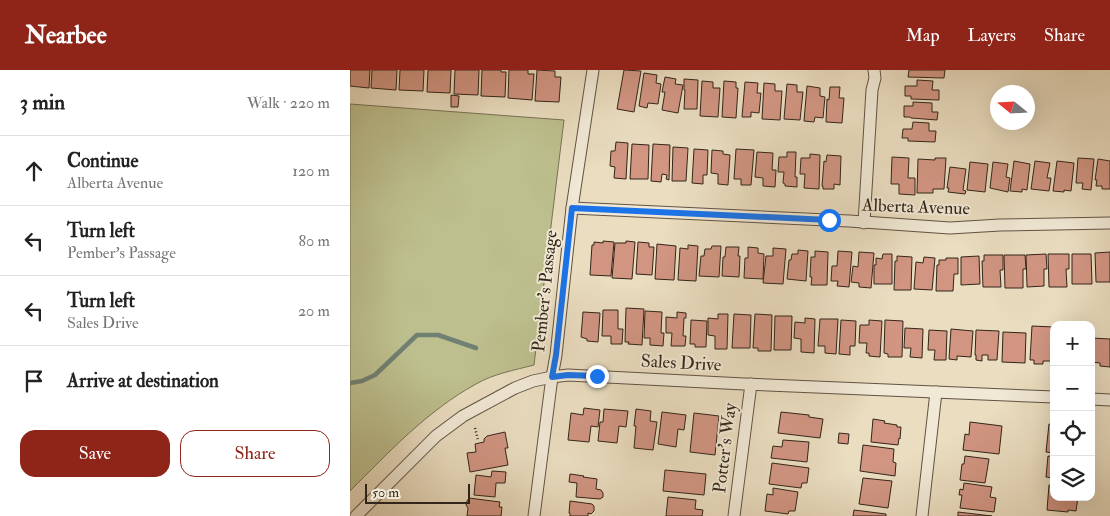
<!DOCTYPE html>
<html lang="en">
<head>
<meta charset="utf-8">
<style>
  body { margin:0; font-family:"IM FELL Double Pica",serif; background:#f6f6f6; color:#222 }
  .controls { position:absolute; right:15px; bottom:15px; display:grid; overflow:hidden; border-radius:10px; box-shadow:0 5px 20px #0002 }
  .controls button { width:45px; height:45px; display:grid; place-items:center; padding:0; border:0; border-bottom:1px solid #e0e0e0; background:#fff; color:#222; font:25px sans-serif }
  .compass { position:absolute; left:640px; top:15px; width:45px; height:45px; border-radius:50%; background:#fff; box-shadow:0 5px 20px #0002; rotate:288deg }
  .scale { position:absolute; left:15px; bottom:12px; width:105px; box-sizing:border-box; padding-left:5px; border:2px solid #332519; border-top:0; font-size:14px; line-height:18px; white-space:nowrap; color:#332519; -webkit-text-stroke:4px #f1e9d6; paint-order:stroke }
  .stop { position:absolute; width:15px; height:15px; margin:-11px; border:4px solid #1a73e8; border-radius:50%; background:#fff }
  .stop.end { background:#1a73e8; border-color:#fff; box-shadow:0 1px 5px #0008 }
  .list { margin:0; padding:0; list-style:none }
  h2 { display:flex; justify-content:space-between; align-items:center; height:65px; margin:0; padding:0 20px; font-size:21px }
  h2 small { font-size:16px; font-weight:400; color:#767676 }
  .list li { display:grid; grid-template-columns:32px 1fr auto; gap:15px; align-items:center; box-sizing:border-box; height:70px; padding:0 20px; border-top:1px solid #e0e0e0 }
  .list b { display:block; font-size:19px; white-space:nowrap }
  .list p { margin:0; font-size:16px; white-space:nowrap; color:#767676 }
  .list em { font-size:16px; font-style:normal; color:#767676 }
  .actions { display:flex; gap:10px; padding:15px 20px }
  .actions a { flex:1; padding:11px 0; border:1px solid #8f2418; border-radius:15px; text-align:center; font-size:18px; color:#8f2418 }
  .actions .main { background:#8f2418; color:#fff }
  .icon { flex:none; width:28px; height:28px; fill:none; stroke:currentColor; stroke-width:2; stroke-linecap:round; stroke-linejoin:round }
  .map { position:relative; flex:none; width:760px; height:446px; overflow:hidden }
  header { display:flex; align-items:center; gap:30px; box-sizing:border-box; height:70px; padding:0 25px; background:#8f2418; color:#fff }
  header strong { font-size:24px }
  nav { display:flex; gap:28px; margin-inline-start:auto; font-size:18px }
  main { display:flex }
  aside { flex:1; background:#fff }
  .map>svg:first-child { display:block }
  .green { fill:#bdbf8e; stroke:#787254 }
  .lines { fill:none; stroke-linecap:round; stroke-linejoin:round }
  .stream { stroke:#708072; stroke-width:4.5 }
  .building { fill:#d19582; stroke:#332519 }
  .street-casing { stroke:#615343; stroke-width:13 }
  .path { stroke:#332519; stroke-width:2.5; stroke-dasharray:1 2.5; stroke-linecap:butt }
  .street { stroke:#f1e9d6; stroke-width:11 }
  .route { stroke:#1a73e8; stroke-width:6 }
  .labels { text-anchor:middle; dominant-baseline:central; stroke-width:4; stroke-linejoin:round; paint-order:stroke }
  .street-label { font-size:18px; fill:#332519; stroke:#f1e9d6 }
</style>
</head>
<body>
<header>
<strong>Nearbee</strong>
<nav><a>Map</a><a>Layers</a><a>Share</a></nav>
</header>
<main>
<aside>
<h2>3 min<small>Walk · 220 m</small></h2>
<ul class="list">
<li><svg class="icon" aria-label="ahead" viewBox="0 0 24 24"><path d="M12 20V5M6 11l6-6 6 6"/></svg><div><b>Continue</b><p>Alberta Avenue</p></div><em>120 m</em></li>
<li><svg class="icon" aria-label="left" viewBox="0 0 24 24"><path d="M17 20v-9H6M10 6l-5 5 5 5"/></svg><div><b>Turn left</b><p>Pember's Passage</p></div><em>80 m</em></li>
<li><svg class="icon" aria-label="left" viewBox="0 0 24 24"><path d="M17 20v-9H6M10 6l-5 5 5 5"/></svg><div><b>Turn left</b><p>Sales Drive</p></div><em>20 m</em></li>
<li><svg class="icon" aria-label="arrive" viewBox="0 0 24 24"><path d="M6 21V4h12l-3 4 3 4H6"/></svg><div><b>Arrive at destination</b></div></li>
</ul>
<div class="actions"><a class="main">Save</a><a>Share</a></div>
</aside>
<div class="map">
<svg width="760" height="446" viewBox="0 0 760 446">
  <rect width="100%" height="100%" fill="#eaddc0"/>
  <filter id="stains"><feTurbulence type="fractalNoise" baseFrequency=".004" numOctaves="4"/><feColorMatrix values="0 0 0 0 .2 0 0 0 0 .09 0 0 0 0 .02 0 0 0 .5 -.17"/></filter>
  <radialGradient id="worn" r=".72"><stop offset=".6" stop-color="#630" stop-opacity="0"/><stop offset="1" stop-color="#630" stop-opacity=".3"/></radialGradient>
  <path class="green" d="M0 34 214 50 184 295C165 300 143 304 126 314 77 341 39 382 0 421Z"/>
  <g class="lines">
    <path class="stream" d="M0 313 12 311 25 305 67 265H88L126 278"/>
  </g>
  <g class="building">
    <path d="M0 0H20L19 18 0 16Z"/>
    <path d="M22 0H47L46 20 21 18Z"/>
    <path d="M50 0H74L73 21 49 20Z"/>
    <path d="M78 0H101L100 23 77 22Z"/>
    <path d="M105 0H129L128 25 104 24Z"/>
    <path d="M132 0H151V2H156L155 27 131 26Z"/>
    <path d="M159 0H178V4H184L182 30 158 28Z"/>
    <path d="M187 0 205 1V7H211L209 32 185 31Z"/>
    <path d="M274 0 291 1 284 42 267 39Z"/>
    <path d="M559 0H595L594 8 558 7Z"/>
    <path d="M294 3 307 5 306 13 311 14 308 34 298 33 297 38 289 36Z"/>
    <path d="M315 7 326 9 325 14 333 15 328 43 312 40 315 22H312Z"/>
    <path d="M334 9 348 10 347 39H334L335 20H334Z"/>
    <path d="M567 10 583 11 582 20H589V30L561 29V26H555V16H567Z"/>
    <path d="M352 11 363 12V18H370L368 47 350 46Z"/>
    <path d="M374 11 386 12V18H388L386 48 372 47Z"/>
    <path d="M395 12 408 13 407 23H411L409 43 401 42V47H392Z"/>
    <path d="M414 13 425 14V21H432L430 50 412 49Z"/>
    <path d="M437 14 447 15V22H453L450 50 434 49Z"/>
    <path d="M457 16 470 18V26L475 27 473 48 465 47 464 52 454 51Z"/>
    <path d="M480 17H490L489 28H494L492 53 476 52 477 29 479 30Z"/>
    <path d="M101 25 109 26 108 37H101Z"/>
    <path d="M563 32 582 33V42H588L587 50 561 48 560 47H554V36H563Z"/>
    <path d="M563 52 579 53V61H586L585 72 558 71V68H552L553 59H562Z"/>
    <path d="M266 72 278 73 276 109 264 108 265 97 260 96 261 81H265Z"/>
    <path d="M282 74 299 75 298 109H280Z"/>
    <path d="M303 74 320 75 319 110 316 109 317 105 312 104 311 112 301 111Z"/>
    <path d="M323 77 338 78 336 111H322Z"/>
    <path d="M344 79 358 80 357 105H353V114L342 113Z"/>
    <path d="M386 79 404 80 401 115H391V109H384Z"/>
    <path d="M362 80 373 81V84L380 85 378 115 368 114V104L361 103Z"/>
    <path d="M407 82 423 83 422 100H426L425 117 413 116V108L405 107Z"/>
    <path d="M437 82H446L445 107H447V117L435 116V114L433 113 434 102H428L429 87H437Z"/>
    <path d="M460 84 470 85 469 119 454 118 455 104H450L451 88H460Z"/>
    <path d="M477 85 491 86 490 115 484 114V119H473V116H472L474 91 476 92Z"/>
    <path d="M542 87 559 88 558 108H565V125L549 124V114H541Z"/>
    <path d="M585 88H596L594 119H583V123H567L568 89 585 90Z"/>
    <path d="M728 88 744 89 741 120 732 119 733 113H726Z"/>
    <path d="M748 89 760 91V119H752V116H746L747 110H745Z"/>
    <path d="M664 91 680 94 677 120 672 119V122L660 121Z"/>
    <path d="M685 91 700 93 697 108H701L699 121 681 119Z"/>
    <path d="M707 91 724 93 721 121 714 120V122L703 121Z"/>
    <path d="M620 92 638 94 635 122 617 120Z"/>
    <path d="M643 92 658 94 656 107 660 108 658 122 640 118Z"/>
    <path d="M600 97 616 99 613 120 616 121 615 124 598 122 599 118H597Z"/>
    <path d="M253 171 264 172 261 206 240 205 242 175H244V172L253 173Z"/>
    <path d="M276 171 285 172 282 209 262 208 265 173H276Z"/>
    <path d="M288 172 299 173V177H304L302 205 286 204Z"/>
    <path d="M307 174 326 176 324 210 305 209Z"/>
    <path d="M338 175 348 176 346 211 328 210 330 178 338 179Z"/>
    <path d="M362 176H371L369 207 349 206 351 186H354L355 179H361Z"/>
    <path d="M376 177H389L388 186H390L389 207 372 206 373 187H375Z"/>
    <path d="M398 177 408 178V183L414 184 413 209 394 208 395 188H398Z"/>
    <path d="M423 178 436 179 433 214 413 213 416 186H423Z"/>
    <path d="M448 180 458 181 456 211 437 209 439 190H441L442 184H448Z"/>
    <path d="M465 181 478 182 477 215H461L462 207H460L461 187H465Z"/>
    <path d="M488 181 502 182 499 217 487 216 488 211H481L482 196H487Z"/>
    <path d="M509 182 524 183 521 218 509 217V213L501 212 503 196 508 197Z"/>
    <path d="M760 182V212H746L745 183Z"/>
    <path d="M533 184H542V214H524V195H526V188L532 189Z"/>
    <path d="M696 184 697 199H694V216L677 217 676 185Z"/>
    <path d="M698 184H719V199H716L717 217H699Z"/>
    <path d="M722 184H741L742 214H722Z"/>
    <path d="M634 185H653V200H650L651 217H633L632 191H634Z"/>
    <path d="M654 185H675L676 199H673V218H655Z"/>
    <path d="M547 186 562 187 561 220H544L545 191H547Z"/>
    <path d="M629 186 630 214 611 215V187Z"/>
    <path d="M574 187 585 188 582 220 564 219 566 192 573 193Z"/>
    <path d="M596 188H608V204H604L603 221H586L587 195H589V190H596Z"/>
    <path d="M276 238 294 239 292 275 278 274 279 272H275Z"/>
    <path d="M253 240H268V259H273L272 274H261V266H252Z"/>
    <path d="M295 241 312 242 311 263H314L313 276 300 275V268H294Z"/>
    <path d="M233 242 250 243 248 272 237 271V269L231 267Z"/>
    <path d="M327 242 336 243V248H334L333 266H336L335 276H321L322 263H316V247L327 248Z"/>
    <path d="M368 244H378L377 279H365V266L358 265V248L368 249Z"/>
    <path d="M384 244 401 245 400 278H382Z"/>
    <path d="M405 244 422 245 421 281H408V278H403Z"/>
    <path d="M425 246H442L441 280H424Z"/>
    <path d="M455 248 465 249 464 283 451 282V269L444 268 445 252 455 253Z"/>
    <path d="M470 249H488L486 284 475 283V276H468Z"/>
    <path d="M341 250 357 251 356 277H345V274H340Z"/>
    <path d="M491 250 506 251 505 276H500V285L489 284Z"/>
    <path d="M519 250 532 251 530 287 519 286V283H516L517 273H509L510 255H519Z"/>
    <path d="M535 250 553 251 552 287H538V284L534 283Z"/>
    <path d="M682 256 704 257 703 291H693V294H684V290H680Z"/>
    <path d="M555 258 573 259 572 288 560 287 561 278H554Z"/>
    <path d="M601 259 623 261 621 287 607 286V290L599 289Z"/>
    <path d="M579 260 597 261 596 290H584L585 280H578Z"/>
    <path d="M626 260 649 261 647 290H638V285H632V291L626 290V285H625Z"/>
    <path d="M653 262 676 263 675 293 652 292Z"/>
    <path d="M741 268 760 269V297L750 296V293L741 292Z"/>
    <path d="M234 338 250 340 248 357 241 356 239 372 218 370 221 343 233 345Z"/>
    <path d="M254 339 278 341 276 357 269 356 267 373 248 371 250 352H253Z"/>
    <path d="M286 339 301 341 300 351 307 352 303 380 284 378 286 356H284Z"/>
    <path d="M312 342 336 345 334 360 328 359 326 377 308 374Z"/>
    <path d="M431 342 459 345V347L473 349 470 368 428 363Z"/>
    <path d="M344 343 369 346 365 385 340 382Z"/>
    <path d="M523 349 535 351 534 353 547 355V357H551L550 369 549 368 548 375 521 372Z"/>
    <path d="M620 352 652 356 649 384 613 380 615 364 619 365Z"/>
    <path d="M699 354 704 355V383L696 382Z"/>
    <path d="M155 362 158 378H155L158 395 120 402 117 383 126 382 125 374 134 372V369L137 366Z"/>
    <path d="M489 363 499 364 498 374 488 373Z"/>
    <path d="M433 370 459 372 457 392 421 388 423 376 432 377Z"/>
    <path d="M513 375 544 379 543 392 546 393 545 406 510 401Z"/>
    <path d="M615 386 639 389 635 413 610 410 612 394H614Z"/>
    <path d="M698 386 704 387V408L696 407Z"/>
    <path d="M422 393 459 398 457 413H452L451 418 419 414Z"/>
    <path d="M315 400 356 404 354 425 313 421Z"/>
    <path d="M142 401 156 402 155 413H146L145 427 124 425 126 405 141 407Z"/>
    <path d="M220 404 234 406 233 407 247 409 246 419 251 420 253 423V427L250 429 226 427 227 413 219 412Z"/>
    <path d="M513 408 542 411 538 438 509 434Z"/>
    <path d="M614 413 642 417 640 427 646 428 644 442 610 438 612 425H609L610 419 613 420Z"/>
    <path d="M699 415H704V427H728L726 441 718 440V442L697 440Z"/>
    <path d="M423 418 448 422 445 441H439L438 444 415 441 417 424 423 425Z"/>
    <path d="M318 427 346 430 345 439 353 440 352 446H316Z"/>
    <path d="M119 428 150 432 149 437H152L151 446H117L118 438 116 435 117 431Z"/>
    <path d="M220 431 242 434 244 436V441L241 444 238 443V446H220V443H219Z"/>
    <path d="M504 440 536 444V446H503Z"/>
    <path d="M608 442 642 446H608Z"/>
  </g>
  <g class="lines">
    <defs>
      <g id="street">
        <path d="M222 138 499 151 600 158 650 155 760 153"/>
        <path d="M514 153 522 20 525 8 524 0"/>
        <path d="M741 329 760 330"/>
        <path d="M6 446 86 366 113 346 165 318 183 311 202 307 218 305 394 314 704 327"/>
        <path d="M184 446 202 307 206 285 222 138 243 0"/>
        <path d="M384 446 401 314"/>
        <path d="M572 446 586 322"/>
      </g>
    </defs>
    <use href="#street" class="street-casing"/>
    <path class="path" d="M125 358 128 370"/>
    <use href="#street" class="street"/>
  </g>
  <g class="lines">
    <path class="route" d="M247 306 218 305 202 307 206 285 222 138 479 150"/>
  </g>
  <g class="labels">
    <g class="street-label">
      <text transform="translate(566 137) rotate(2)">Alberta Avenue</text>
      <text transform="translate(195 221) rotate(-84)">Pember's Passage</text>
      <text transform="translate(331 293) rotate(3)">Sales Drive</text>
      <text transform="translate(375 378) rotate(-83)">Potter's Way</text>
    </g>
  </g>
  <rect width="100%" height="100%" filter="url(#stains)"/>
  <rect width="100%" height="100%" fill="url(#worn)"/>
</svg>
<div class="controls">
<button>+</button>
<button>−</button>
<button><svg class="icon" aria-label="locate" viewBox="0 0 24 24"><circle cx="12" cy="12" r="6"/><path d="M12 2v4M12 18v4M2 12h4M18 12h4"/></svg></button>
<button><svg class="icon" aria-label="layers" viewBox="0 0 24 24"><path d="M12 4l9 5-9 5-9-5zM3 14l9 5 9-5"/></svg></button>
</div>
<svg class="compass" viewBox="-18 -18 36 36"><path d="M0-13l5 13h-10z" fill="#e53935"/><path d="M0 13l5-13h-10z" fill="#767676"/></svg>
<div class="scale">50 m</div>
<div class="stop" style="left:479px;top:150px"></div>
<div class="stop end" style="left:247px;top:306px"></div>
</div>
</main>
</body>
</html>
